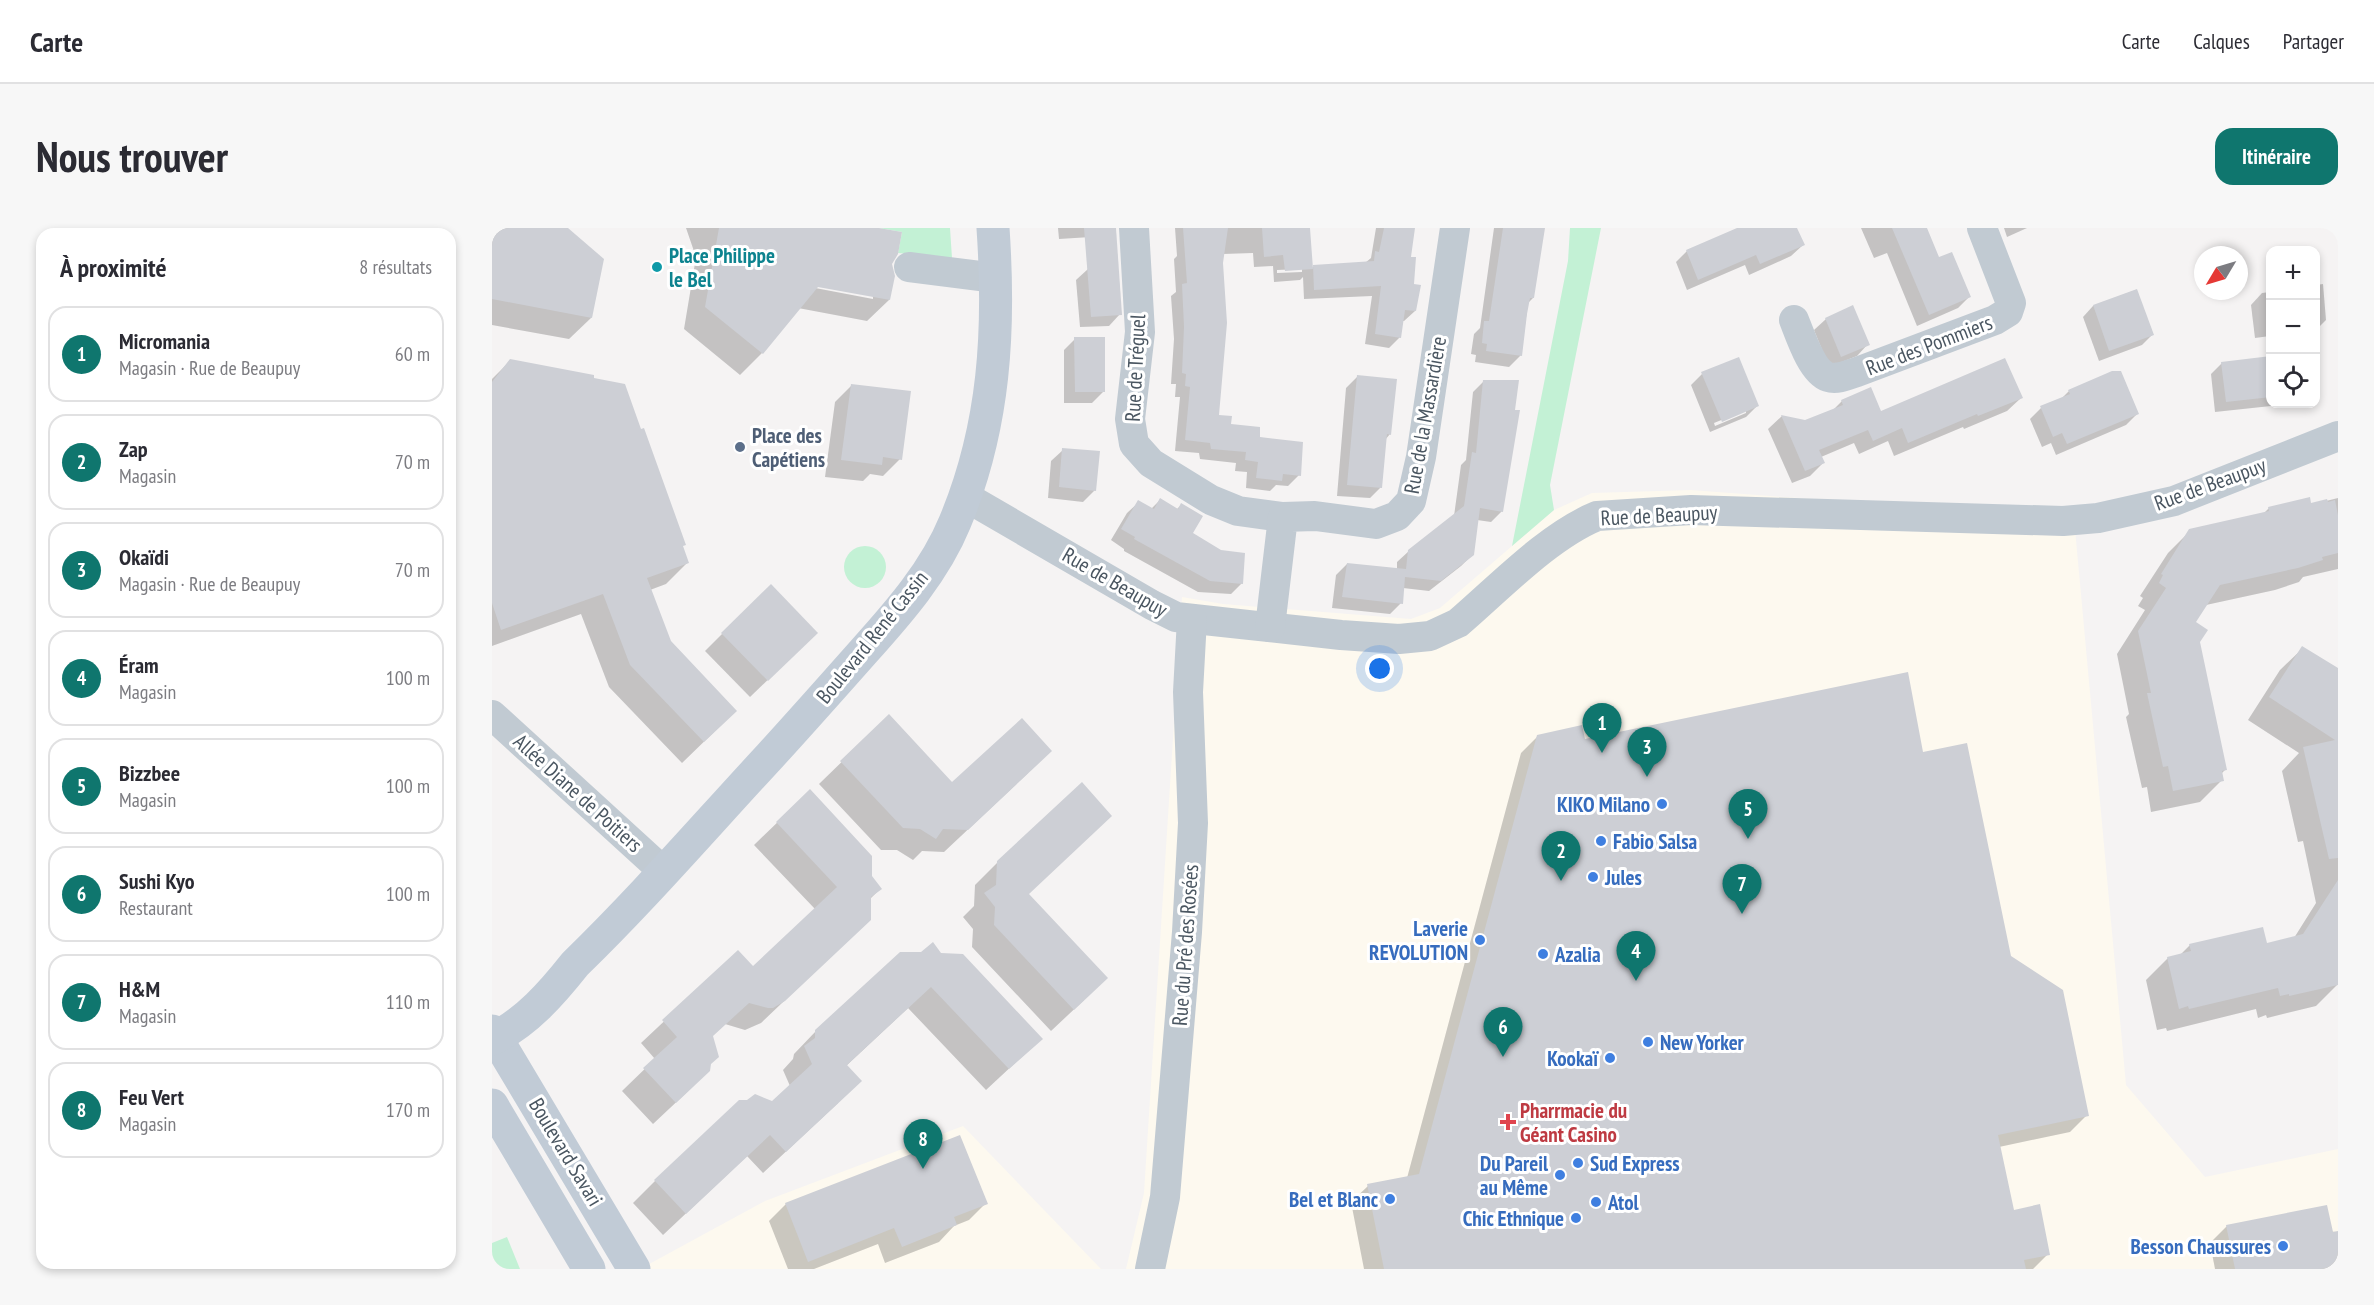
<!DOCTYPE html>
<html lang="fr">
<head>
<meta charset="utf-8">
<style>
  body { margin:0; font-family:"PT Sans Narrow",sans-serif; background:#f7f7f7; color:#2b2b33 }
  .controls { position:absolute; right:18px; top:18px; display:grid; overflow:hidden; border-radius:12px; box-shadow:0 3px 9px #0003 }
  .controls button { width:54px; height:54px; display:grid; place-items:center; padding:0; border:0; border-bottom:2px solid #e1e1e2; background:#fff; color:#2b2b33; font:30px sans-serif }
  .compass { position:absolute; left:1702px; top:18px; width:54px; height:54px; border-radius:50%; background:#fff; box-shadow:0 3px 9px #0003; rotate:232deg }
  .you { position:absolute; left:888px; top:441px; width:21px; height:21px; margin:-15px; border:4px solid #fff; border-radius:50%; background:#1a73e8; box-shadow:0 0 0 9px #1a73e833 }
  .badge { display:grid; place-items:center; width:39px; height:39px; border-radius:50%; background:#0f766e; color:#fff; font-size:20px; font-weight:700 }
  .pin { position:absolute; translate:-50% -50px; filter:drop-shadow(0 2px 3px #0008) }
  .pin::after { content:''; position:absolute; top:32px; width:21px; height:18px; background:inherit; clip-path:polygon(0 0,100% 0,50% 100%) }
  .list { margin:0; padding:0; list-style:none }
  h2 { display:flex; justify-content:space-between; align-items:center; height:78px; margin:0; padding:0 24px; font-size:26px }
  h2 small { font-size:20px; font-weight:400; color:#7c7c81 }
  .list li { display:grid; grid-template-columns:39px 1fr auto; gap:18px; align-items:center; box-sizing:border-box; height:96px; margin:0 12px 12px; padding:0 12px; border:2px solid #e1e1e2; border-radius:18px }
  .list b { display:block; font-size:22px; white-space:nowrap }
  .list p { margin:0; font-size:20px; white-space:nowrap; color:#7c7c81 }
  .list em { font-size:20px; font-style:normal; color:#7c7c81 }
  .icon { flex:none; width:33px; height:33px; fill:none; stroke:currentColor; stroke-width:2; stroke-linecap:round; stroke-linejoin:round }
  .map { position:relative; flex:none; width:1846px; height:1041px; overflow:hidden; border-radius:18px }
  header { display:flex; align-items:center; gap:36px; box-sizing:border-box; height:84px; padding:0 30px; background:#fff; border-bottom:2px solid #e1e1e2 }
  header strong { font-size:28px }
  nav { display:flex; gap:33px; margin-inline-start:auto; font-size:21px }
  .intro { display:flex; align-items:center; justify-content:space-between; box-sizing:border-box; height:144px; padding:0 36px }
  h1 { margin:0; font-size:42px }
  .button { padding:15px 27px; border-radius:18px; background:#0f766e; color:#fff; font-size:21px; font-weight:700 }
  main { display:flex; gap:36px; padding:0 36px }
  aside { flex:1; background:#fff; border-radius:18px; box-shadow:0 3px 9px #0003 }
  .map>svg:first-child { display:block }
  .commercial { fill:#fdf9ef }
  .green { fill:#c3f1d5 }
  .shadow { fill:#0003; fill-rule:evenodd }
  .building { fill:#cdcfd5 }
  .lines { fill:none; stroke-linecap:round; stroke-linejoin:round }
  .street { stroke:#c1cad2; stroke-width:30 }
  .secondary { stroke:#c1cbd6; stroke-width:33 }
  .culture-dot { fill:#0f9aa8; stroke:#fff; stroke-width:2 }
  .service-dot { fill:#5c6f8a; stroke:#fff; stroke-width:2 }
  .shop-dot { fill:#3f7fe0; stroke:#fff; stroke-width:2 }
  .health-dot { fill:#e0444e; stroke:#fff; stroke-width:2 }
  .labels { text-anchor:middle; dominant-baseline:central; stroke-width:6; stroke-linejoin:round; paint-order:stroke }
  .culture-label { font-size:21px; font-weight:bold; fill:#0d838f; stroke:#fff; text-anchor:start }
  .street-label { font-size:21px; fill:#4a5661; stroke:#fff }
  .service-label { font-size:21px; font-weight:bold; fill:#4e5e75; stroke:#fff; text-anchor:start }
  .shop-label { font-size:21px; font-weight:bold; fill:#366cbe; stroke:#fff; text-anchor:end }
  .health-label { font-size:21px; font-weight:bold; fill:#be3a42; stroke:#fff; text-anchor:start }
</style>
</head>
<body>
<header>
<strong>Carte</strong>
<nav><a>Carte</a><a>Calques</a><a>Partager</a></nav>
</header>
<div class="intro"><h1>Nous trouver</h1><a class="button">Itinéraire</a></div>
<main>
<aside>
<h2>À proximité<small>8 résultats</small></h2>
<ul class="list">
<li><span class="badge">1</span><div><b>Micromania</b><p>Magasin · Rue de Beaupuy</p></div><em>60 m</em></li>
<li><span class="badge">2</span><div><b>Zap</b><p>Magasin</p></div><em>70 m</em></li>
<li><span class="badge">3</span><div><b>Okaïdi</b><p>Magasin · Rue de Beaupuy</p></div><em>70 m</em></li>
<li><span class="badge">4</span><div><b>Éram</b><p>Magasin</p></div><em>100 m</em></li>
<li><span class="badge">5</span><div><b>Bizzbee</b><p>Magasin</p></div><em>100 m</em></li>
<li><span class="badge">6</span><div><b>Sushi Kyo</b><p>Restaurant</p></div><em>100 m</em></li>
<li><span class="badge">7</span><div><b>H&amp;M</b><p>Magasin</p></div><em>110 m</em></li>
<li><span class="badge">8</span><div><b>Feu Vert</b><p>Magasin</p></div><em>170 m</em></li>
</ul>
</aside>
<div class="map">
<svg width="1846" height="1041" viewBox="0 0 1846 1041">
  <rect width="100%" height="100%" fill="#f5f3f3"/>
  <g class="commercial">
    <path d="M1199 262 1333 272 1581 279 1634 857 1713 949 1846 921V1041H634L652 965 690 369 731 376 919 391 948 380 1062 282 1100 265Z"/>
    <path d="M471 898 609 1041H148L273 973Z"/>
  </g>
  <g class="green">
    <path d="M387 0H458L460 30 406 25 410 4Z"/>
    <path d="M1078 0H1109L1058 257 1062 282 1020 318 1076 33Z"/>
    <circle cx="373" cy="339" r="21"/>
    <path d="M15 1009 28 1041H0V1015Z"/>
  </g>
  <g class="shadow">
    <path d="M0 0H73L99 90 77 111 0 97Z"/>
    <path d="M194 0H378L398 36 397 72 375 93 306 80 270 125 248 147 192 101 204 29ZM319 56 381 68V71L318 59Z"/>
    <path d="M566 0H608L599 9 567 11Z"/>
    <path d="M683 0H817L819 41 821 39 873 35 879 30 884 0H922L917 30 923 83 912 93H910L908 109 897 120 873 116 880 68 812 71 811 49 808 52 782 54 781 38 762 39 761 25 731 26 725 188 738 197 767 210 807 247 796 258 784 257 778 263 754 260 755 244 743 243 744 235 708 231 707 225 683 223 688 169H683L684 156H679L682 111 679 68 684 64 682 31 685 28ZM810 41V44L785 45V42Z"/>
    <path d="M1002 0H1052L1041 70 1036 75 1029 127 1017 139 983 134 984 127 979 126 982 106 988 100Z"/>
    <path d="M1248 0H1304L1311 17 1299 28 1257 47 1253 37 1195 62 1184 34 1195 23Z"/>
    <path d="M1369 0H1433L1446 31 1477 69 1466 80 1425 98 1395 25 1382 30Z"/>
    <path d="M1512 0H1535L1515 9Z"/>
    <path d="M596 41 628 86 617 98 588 99 584 52Z"/>
    <path d="M1831 56 1834 92 1824 102V57Z"/>
    <path d="M1644 62 1661 106 1650 117 1607 133 1591 89 1601 78Z"/>
    <path d="M1778 64V108L1763 110 1759 77 1770 65Z"/>
    <path d="M1334 91 1376 116 1365 128 1337 139 1322 102Z"/>
    <path d="M583 111 611 164 600 175H572V122Z"/>
    <path d="M1778 130V176H1782L1779 178 1723 184 1719 146 1730 135Z"/>
    <path d="M18 133 190 319 195 335 174 356 158 362 177 414 222 504 190 535 117 459 89 386 0 418V151Z"/>
    <path d="M1210 146 1265 178 1254 189 1218 204 1199 157ZM1254 182V185L1223 198 1222 195Z"/>
    <path d="M866 148 898 206 893 212 889 259 878 270 845 268 854 160Z"/>
    <path d="M992 153 1010 283 999 294 985 292 981 326 969 338 937 363 911 360 909 375 898 386 840 380 844 347 855 336 905 341V334L917 323 962 288 969 237 974 232 981 164Z"/>
    <path d="M360 157 408 231 391 248 378 246 371 253 333 249 343 174Z"/>
    <path d="M1577 163 1645 186 1634 197 1564 227 1559 215 1550 219 1538 191 1549 180 1569 171Z"/>
    <path d="M1529 170 1515 183 1472 201 1471 199 1402 228 1396 213 1367 226 1362 215 1329 229 1331 235 1318 248 1300 255 1276 201 1290 188 1313 193 1340 183 1350 173 1388 185Z"/>
    <path d="M571 222 603 262 591 274 556 270 559 233Z"/>
    <path d="M1846 270V341L1811 349 1807 354 1783 362 1714 377 1702 395 1733 542 1729 546 1730 552 1708 574 1659 584 1655 559 1650 560 1634 489 1637 486 1625 426 1653 382 1646 378 1651 370 1648 368 1676 325 1698 303 1771 286 1777 280 1818 277Z"/>
    <path d="M668 272 684 282 689 277 699 305 750 355 739 366 706 364 632 323V321L619 312 635 285 647 274 659 281Z"/>
    <path d="M230 406 307 422 258 469 213 423Z"/>
    <path d="M1811 420 1846 442V756L1824 778 1775 790 1774 787 1766 790 1764 781 1675 803 1674 800 1665 802 1654 752 1676 730 1688 727 1698 717H1774L1802 710 1824 675 1811 613 1806 614 1790 543 1807 525 1756 492 1788 442Z"/>
    <path d="M397 488 460 556 536 545 452 624 430 623 421 632 405 622H389L327 556Z"/>
    <path d="M1046 508 1092 513 1430 525 1518 729 1595 887 1578 904 1507 919 1521 984 1556 1026 1541 1041H872L859 974 876 958 915 950 1029 525Z"/>
    <path d="M318 563 388 661 378 671 354 714 269 795 253 802 233 796 219 809 217 837 194 865 161 896 130 863 163 831 149 815 246 724 261 740 323 681 262 617Z"/>
    <path d="M506 634 536 667 592 772 559 803 480 719 481 701 471 689 482 678 483 657Z"/>
    <path d="M448 727 549 811 494 862 416 780 354 838 346 875 271 945 255 928 171 1007 141 975 163 953 280 874 298 858 291 842 301 831 302 826 324 803Z"/>
    <path d="M494 975 477 992 462 998 447 1014 393 1035 386 1016 322 1041H296L277 993 294 976Z"/>
    <path d="M1735 998 1846 1004V1041H1723L1718 1015Z"/>
  </g>
  <g class="building">
    <path d="M0 0H76L112 31 100 90 0 71Z"/>
    <path d="M227 0H387L410 4 406 26 400 36 403 48 398 72 326 59 271 126 213 79Z"/>
    <path d="M592 0H624L630 87 599 89Z"/>
    <path d="M691 0H736L731 35 735 95 727 187 740 188 739 196 768 199V209L811 214 809 248 791 246 790 253 764 250 766 234 753 232 754 224 719 221 718 215 693 212 698 159 693 158 694 146 690 145 692 99 690 56 695 55Z"/>
    <path d="M770 0H818L821 41 793 43 791 27 772 29Z"/>
    <path d="M892 0H923L919 29H924L922 56 929 57 924 83 913 82 909 110 883 106 889 58 822 62 821 37 882 33 883 23 887 24Z"/>
    <path d="M1011 0H1053L1042 70H1038L1035 86 1030 128 994 123 995 116 990 115 992 93H997Z"/>
    <path d="M1245 0H1305L1313 17 1268 36 1264 27 1206 52 1194 22Z"/>
    <path d="M1400 0H1435L1447 29 1460 24 1479 69 1437 87Z"/>
    <path d="M1645 61 1662 107 1617 123 1601 77Z"/>
    <path d="M1361 77 1378 117 1349 129 1333 90Z"/>
    <path d="M582 109H613V164H583Z"/>
    <path d="M1779 128V169L1734 174 1729 134Z"/>
    <path d="M1247 129 1267 178 1230 194 1209 144Z"/>
    <path d="M1513 130 1531 170 1486 188 1485 186 1416 215 1410 200 1381 213 1376 202 1327 222 1333 235 1313 243 1289 187 1313 192 1351 177 1349 172 1379 159 1389 183Z"/>
    <path d="M18 131 102 147V150L133 156 149 201 152 200 194 317 191 318 197 335 155 350 179 413 245 483 212 514 138 437 111 366 9 402 0 375V154Z"/>
    <path d="M1620 143H1629L1647 186 1575 216 1570 205 1561 209 1548 178 1578 166 1576 162Z"/>
    <path d="M865 147 905 151 899 207 895 206 890 260 855 257Z"/>
    <path d="M991 152H1027L1023 182H1028L1011 284 988 280 982 327 949 353 913 349 911 376 850 369 855 335 914 341 916 322 972 278 980 224 984 225Z"/>
    <path d="M359 156 419 163 410 232 391 229 390 237 349 232Z"/>
    <path d="M570 220 608 223 604 263 567 259Z"/>
    <path d="M1818 269 1819 275 1835 271 1836 274 1843 272 1846 287V325L1830 329 1831 332 1806 340 1728 357 1704 394 1716 402 1708 414 1735 542 1730 543 1732 553 1681 563 1676 538 1671 539 1655 465H1659L1646 403 1674 360 1667 355 1671 347 1669 346 1697 301 1777 283 1776 279Z"/>
    <path d="M668 270 686 281 689 275 711 288 701 305 729 322 753 325 751 356 718 353 642 311 643 309 629 301 646 272 662 281Z"/>
    <path d="M279 356 326 405 276 453 229 405Z"/>
    <path d="M1810 418 1846 440V630L1837 631 1811 519 1843 512 1777 469Z"/>
    <path d="M1416 444 1431 524 1475 515 1519 728 1571 762 1597 888 1506 907 1522 982 1548 976 1558 1027 1532 1032 1534 1041H892L875 956 927 946 1045 507 1090 497 1093 511Z"/>
    <path d="M397 486 460 554 530 490 560 523 476 602 451 601 444 611 428 601 411 600 348 533Z"/>
    <path d="M590 554 620 588 537 666 616 750 582 782 502 697 503 679 492 665 504 657 505 633Z"/>
    <path d="M318 561 380 628V648L390 661 379 669V692L293 773 281 780H276L257 775 221 808 227 829 219 836 218 843 184 875 151 840 185 809 170 792 246 722 261 738 345 659 284 594Z"/>
    <path d="M1846 652V757L1797 768V766L1788 768 1786 760 1697 781 1696 778 1687 781 1675 729 1699 723 1697 716 1771 699 1775 715 1811 706Z"/>
    <path d="M441 714 449 725 471 726 551 811 517 841 439 759 355 837 370 853 294 924 278 907 194 986 162 952 247 872H255L263 866 280 873 320 836 312 818 323 810V802L408 724H429Z"/>
    <path d="M468 907 496 976 462 989 465 997 410 1019 402 1000 316 1034 293 975Z"/>
    <path d="M1835 977 1841 1004 1846 1003V1041H1743L1734 997Z"/>
  </g>
  <g class="lines">
    <g class="street">
      <path d="M642 0 648 104 638 191 642 216 659 235 719 272 746 283 791 289"/>
      <path d="M417 39 504 50"/>
      <path d="M1302 92C1308 107 1320 144 1336 149 1345 152 1356 147 1365 144L1503 92 1516 84 1519 75 1490 0"/>
      <path d="M474 269 660 377 684 389 849 407 907 411 938 408 966 395C1007 360 1056 308 1105 288L1199 282 1571 293 1606 290 1682 273 1846 208"/>
      <path d="M778 399 791 289 823 288 884 296 905 288 919 273 929 229 963 0"/>
      <path d="M0 487 171 643"/>
      <path d="M658 1041 673 969 695 704 701 595 696 464 700 391"/>
    </g>
    <g class="secondary">
      <path d="M0 803 142 1041"/>
      <path d="M0 811C34 795 60 765 83 736 151 670 214 597 278 528 310 493 341 458 372 423 407 384 443 343 463 294 503 198 508 102 501 0"/>
      <path d="M0 877 97 1041"/>
    </g>
  </g>
  <circle class="culture-dot" cx="165" cy="39" r="6"/>
  <circle class="service-dot" cx="248" cy="219" r="6"/>
  <g class="shop-dot">
    <circle cx="1170" cy="576" r="6"/>
    <circle cx="1109" cy="613" r="6"/>
    <circle cx="1101" cy="649" r="6"/>
    <circle cx="988" cy="712" r="6"/>
    <circle cx="1051" cy="726" r="6"/>
    <circle cx="1156" cy="814" r="6"/>
    <circle cx="1118" cy="830" r="6"/>
    <circle cx="1086" cy="935" r="6"/>
    <circle cx="1068" cy="947" r="6"/>
    <circle cx="898" cy="971" r="6"/>
    <circle cx="1104" cy="974" r="6"/>
    <circle cx="1084" cy="990" r="6"/>
    <circle cx="1791" cy="1018" r="6"/>
  </g>
  <path class="health-dot" d="M1013 885h6v6h6v6h-6v6h-6v-6h-6v-6h6z"/>
  <g class="labels">
    <g class="culture-label">
      <text x="177" y="27">Place Philippe<tspan x="177" dy="24">le Bel</tspan></text>
    </g>
    <g class="street-label">
      <text transform="translate(1437 117) rotate(-21)">Rue des Pommiers</text>
      <text transform="translate(643 140) rotate(-87)">Rue de Tréguel</text>
      <text transform="translate(933 187) rotate(-80)">Rue de la Massardière</text>
      <text transform="translate(1718 256) rotate(-20)">Rue de Beaupuy</text>
      <text transform="translate(1167 287) rotate(-3)">Rue de Beaupuy</text>
      <text transform="translate(623 354) rotate(30)">Rue de Beaupuy</text>
      <text transform="translate(380 409) rotate(-51)">Boulevard René Cassin</text>
      <text transform="translate(86 565) rotate(42)">Allée Diane de Poitiers</text>
      <text transform="translate(693 717) rotate(-86)">Rue du Pré des Rosées</text>
      <text transform="translate(74 924) rotate(59)">Boulevard Savari</text>
    </g>
    <g class="service-label">
      <text x="260" y="207">Place des<tspan x="260" dy="24">Capétiens</tspan></text>
    </g>
    <g class="shop-label">
      <text x="1158" y="576">KIKO Milano</text>
      <text x="1121" y="613" text-anchor="start">Fabio Salsa</text>
      <text x="1113" y="649" text-anchor="start">Jules</text>
      <text x="976" y="700">Laverie<tspan x="976" dy="24">REVOLUTION</tspan></text>
      <text x="1063" y="726" text-anchor="start">Azalia</text>
      <text x="1168" y="814" text-anchor="start">New Yorker</text>
      <text x="1106" y="830">Kookaï</text>
      <text x="1056" y="935">Du Pareil<tspan x="1056" dy="24">au Même</tspan></text>
      <text x="1098" y="935" text-anchor="start">Sud Express</text>
      <text x="886" y="971">Bel et Blanc</text>
      <text x="1116" y="974" text-anchor="start">Atol</text>
      <text x="1072" y="990">Chic Ethnique</text>
      <text x="1779" y="1018">Besson Chaussures</text>
    </g>
    <g class="health-label">
      <text x="1028" y="882">Pharrmacie du<tspan x="1028" dy="24">Géant Casino</tspan></text>
    </g>
  </g>
</svg>
<div class="controls">
<button>+</button>
<button>−</button>
<button><svg class="icon" aria-label="locate" viewBox="0 0 24 24"><circle cx="12" cy="12" r="6"/><path d="M12 2v4M12 18v4M2 12h4M18 12h4"/></svg></button>
</div>
<svg class="compass" viewBox="-18 -18 36 36"><path d="M0-13l5 13h-10z" fill="#e53935"/><path d="M0 13l5-13h-10z" fill="#7c7c81"/></svg>
<div class="you"></div>
<div class="pin badge" style="left:1110px;top:525px">1</div>
<div class="pin badge" style="left:1069px;top:653px">2</div>
<div class="pin badge" style="left:1155px;top:549px">3</div>
<div class="pin badge" style="left:1144px;top:753px">4</div>
<div class="pin badge" style="left:1256px;top:611px">5</div>
<div class="pin badge" style="left:1011px;top:829px">6</div>
<div class="pin badge" style="left:1250px;top:686px">7</div>
<div class="pin badge" style="left:431px;top:941px">8</div>
</div>
</main>
</body>
</html>
